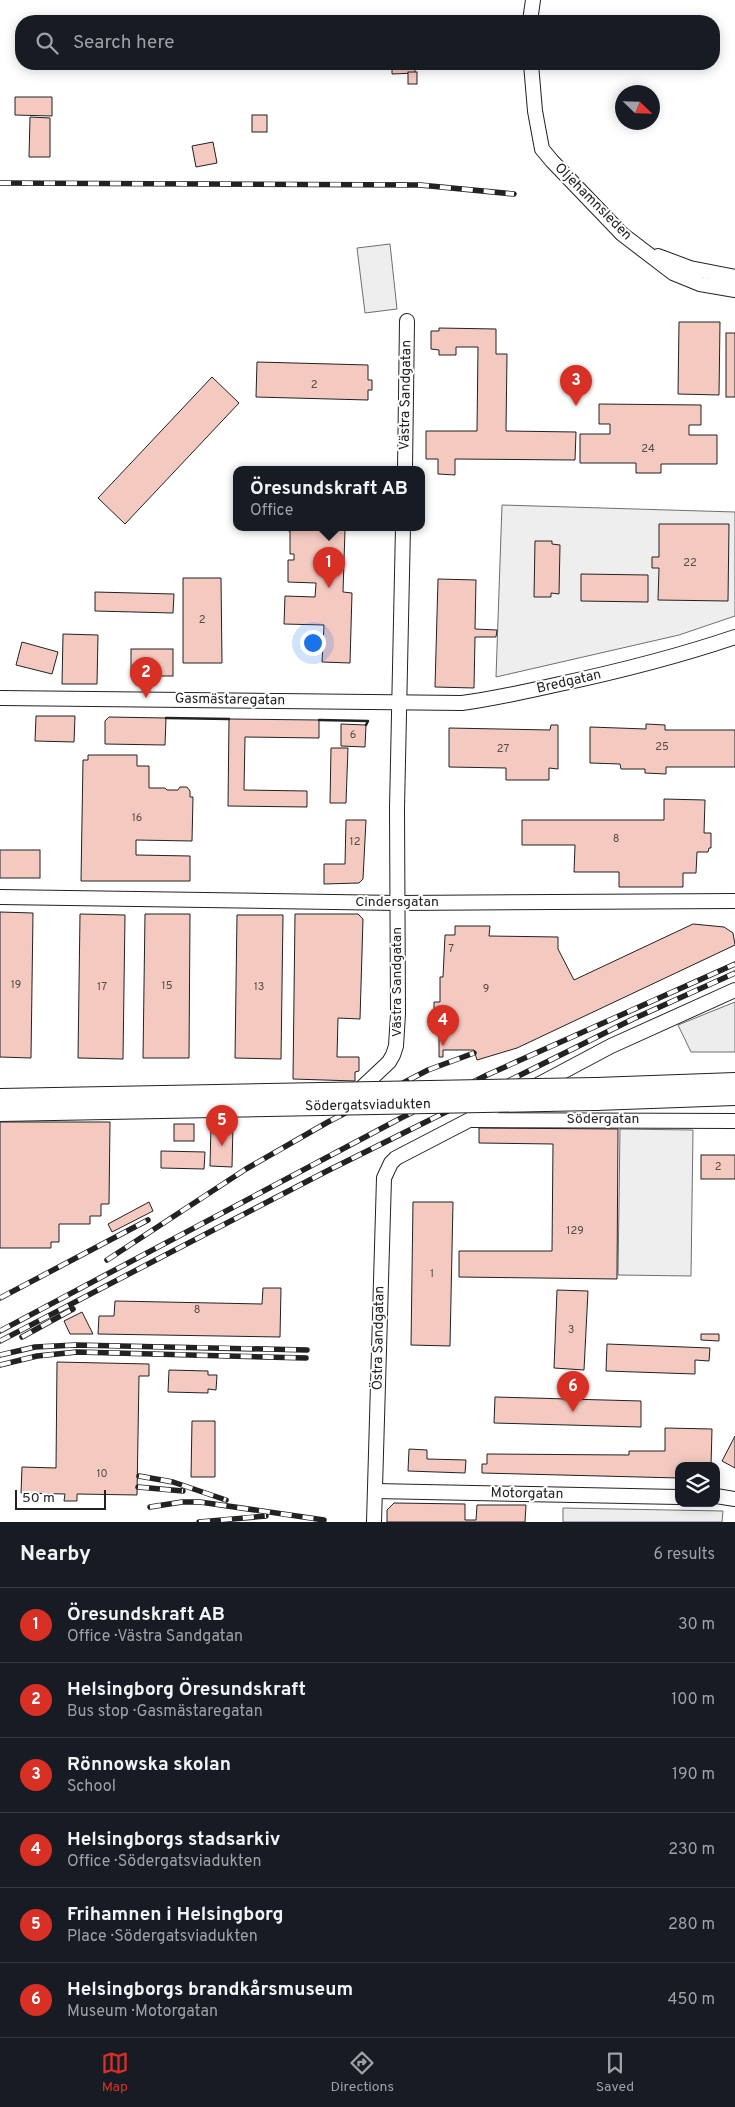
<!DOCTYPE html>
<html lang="en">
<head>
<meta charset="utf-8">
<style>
  body { margin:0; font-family:Overpass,sans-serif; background:#242831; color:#f1f3f6 }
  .controls { position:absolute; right:15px; bottom:15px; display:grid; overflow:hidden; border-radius:10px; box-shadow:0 2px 12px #0003 }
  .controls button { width:45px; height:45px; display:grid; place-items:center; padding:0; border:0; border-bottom:1px solid #363941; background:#171b24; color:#f1f3f6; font:25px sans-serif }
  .compass { position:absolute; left:615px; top:85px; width:45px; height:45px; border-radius:50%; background:#171b24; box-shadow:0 2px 12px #0003; rotate:113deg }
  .scale { position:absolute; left:15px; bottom:12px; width:91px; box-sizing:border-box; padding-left:5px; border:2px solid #222; border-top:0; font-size:14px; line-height:18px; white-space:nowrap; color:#222; -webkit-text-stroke:4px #fff; paint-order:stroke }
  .you { position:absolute; left:312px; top:642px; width:18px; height:18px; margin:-12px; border:4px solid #fff; border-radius:50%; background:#1a73e8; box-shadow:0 0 0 8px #1a73e833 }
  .badge { display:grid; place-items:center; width:32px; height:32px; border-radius:50%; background:#d93025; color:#fff; font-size:16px; font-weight:700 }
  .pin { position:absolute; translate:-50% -41px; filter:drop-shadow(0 1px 2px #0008) }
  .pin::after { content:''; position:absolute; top:26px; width:18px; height:15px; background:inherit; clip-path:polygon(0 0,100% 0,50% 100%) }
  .popup { position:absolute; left:233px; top:466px; width:192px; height:65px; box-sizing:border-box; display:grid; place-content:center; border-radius:10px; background:#171b24; filter:drop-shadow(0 1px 4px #0005); font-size:16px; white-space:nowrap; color:#9ea1a6 }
  .popup b { font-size:19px; color:#f1f3f6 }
  .popup::after { content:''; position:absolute; left:50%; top:100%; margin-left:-10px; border:10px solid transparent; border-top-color:#171b24 }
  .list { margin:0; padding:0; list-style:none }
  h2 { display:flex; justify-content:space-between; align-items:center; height:65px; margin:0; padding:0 20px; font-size:21px }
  h2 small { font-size:16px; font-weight:400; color:#9ea1a6 }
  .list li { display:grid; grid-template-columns:32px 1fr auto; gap:15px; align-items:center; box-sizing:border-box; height:75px; padding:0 20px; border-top:1px solid #363941 }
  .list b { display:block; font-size:19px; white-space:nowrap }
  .list p { margin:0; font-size:16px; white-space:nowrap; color:#9ea1a6 }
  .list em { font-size:16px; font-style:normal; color:#9ea1a6 }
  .icon { flex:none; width:28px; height:28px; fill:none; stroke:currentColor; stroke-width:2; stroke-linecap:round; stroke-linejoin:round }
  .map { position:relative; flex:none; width:735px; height:1522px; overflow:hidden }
  .search { position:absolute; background:#171b24; box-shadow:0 2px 12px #0003; left:15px; right:15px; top:15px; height:55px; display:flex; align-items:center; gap:12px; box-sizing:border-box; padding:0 18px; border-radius:20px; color:#9ea1a6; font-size:19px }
  .sheet { height:515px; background:#171b24 }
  nav { display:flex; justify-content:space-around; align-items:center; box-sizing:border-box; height:70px; border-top:1px solid #363941; background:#171b24; font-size:14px; color:#9ea1a6 }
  nav a { display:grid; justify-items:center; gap:2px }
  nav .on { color:#d93025 }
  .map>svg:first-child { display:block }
  .green { fill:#eee; stroke:#6f6f6f }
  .parking { fill:#ededed; stroke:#6f6f6f }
  .building { fill:#f3c9c0; stroke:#222 }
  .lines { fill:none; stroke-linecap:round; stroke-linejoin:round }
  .minor-casing { stroke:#222; stroke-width:16 }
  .major-casing { stroke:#222; stroke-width:20 }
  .minor { stroke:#fff; stroke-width:14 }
  .major { stroke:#fff; stroke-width:18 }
  .rail-casing { stroke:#222; stroke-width:5.5 }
  .rail { stroke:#fff; stroke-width:4; stroke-dasharray:11; stroke-linecap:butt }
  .major-bridge-casing { stroke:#222; stroke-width:20; stroke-linecap:butt }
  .major-bridge { stroke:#fff; stroke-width:18 }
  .wall { stroke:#222; stroke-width:2.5 }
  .labels { text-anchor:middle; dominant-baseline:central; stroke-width:4; stroke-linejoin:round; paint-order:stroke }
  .number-label { font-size:11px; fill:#564c4a }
  .street-label { font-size:14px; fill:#222; stroke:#fff }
</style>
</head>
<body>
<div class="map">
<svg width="735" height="1522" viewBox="0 0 735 1522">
  <rect width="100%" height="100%" fill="#fff"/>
  <g class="green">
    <path d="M390 244 397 309 365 313 357 248Z"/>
    <path d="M502 505 735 512V616L679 635 496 677Z"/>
    <path d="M620 1129 693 1130 691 1276 618 1275Z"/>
  </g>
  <g class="parking">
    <path d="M735 1002V1052H691L678 1025Z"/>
    <path d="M563 1508 723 1511 722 1522H563Z"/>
  </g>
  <g class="building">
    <path d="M415 67V73L392 74V68Z"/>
    <rect x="408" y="72" width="9" height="12"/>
    <path d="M15 97H52V116L15 115Z"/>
    <rect x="252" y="115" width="15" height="17"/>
    <path d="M30 117 50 118V157H29Z"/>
    <path d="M213 142 217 163 196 167 192 146Z"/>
    <path d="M679 322H720L719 395 678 394Z"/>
    <path d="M439 328 496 329V354H507L506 431 576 432 575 460 455 459V475L438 474V459H426V431H477L478 347H456V355H439V350L431 349V331H439Z"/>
    <rect x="726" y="333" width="9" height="64"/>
    <path d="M257 362 368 365V380H372V390H368V400L256 397Z"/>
    <path d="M212 377 239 403 125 524 98 498Z"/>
    <path d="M599 404 701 405V425H689V435H717V464H661V473H636V463H580V434H610V424H599Z"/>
    <path d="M659 524H729L728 601 658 600 659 568H652V557H659Z"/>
    <path d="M284 527H331V529L345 530 343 592 352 593 350 663 322 662 324 625 284 624 285 596 315 597 316 583 288 582V560H294V554H290V531L284 530Z"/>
    <path d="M535 541H552V544L560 545 559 594 551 593V597H534Z"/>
    <path d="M581 574 648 575V602L581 601Z"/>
    <path d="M183 578H221L222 663H183Z"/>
    <path d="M438 579 476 580 475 629 497 630 496 637H475L474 688 435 687Z"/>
    <path d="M95 592 174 594 173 613 95 611Z"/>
    <path d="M63 634 98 635 97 684H62Z"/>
    <path d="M22 642 58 652 52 674 16 665Z"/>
    <rect x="131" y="649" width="42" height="27"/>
    <path d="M36 716H75L74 742 35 741Z"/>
    <path d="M109 717 166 718 165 745 105 744V721Z"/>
    <path d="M229 719 319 720V738L245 737 244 790 307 791V807L228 806Z"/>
    <path d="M341 724 366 725 365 747 341 746Z"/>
    <path d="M646 724 665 725V730H735V767H666V774L645 773V769H621L620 764 590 763V727L646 729Z"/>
    <path d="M551 725H558V769L549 768V780H506V768L449 767V728L550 730Z"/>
    <path d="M331 748H348L346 803H330Z"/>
    <path d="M88 755H137V766H149V788H165L167 790H178L180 787H187L190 791V797H193L192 841 136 840V855L190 856V881H81L83 760H88Z"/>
    <path d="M664 799 705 800 704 833H711V848H709L708 852H697L696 873H683V887H619V872H574L575 845H522V820H664Z"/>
    <path d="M346 820H366L363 879 359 883 324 884V864H345Z"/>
    <rect x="0" y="850" width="40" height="28"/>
    <path d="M0 912 33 913 31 1058 0 1057Z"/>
    <path d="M80 914 125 915 123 1059 78 1058Z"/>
    <path d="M145 914H190L189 1058H143Z"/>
    <path d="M295 914H358L363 919 360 1019 338 1018 337 1057H359V1071L355 1072V1081L293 1079Z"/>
    <path d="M237 915H283L281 1059 235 1058Z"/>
    <path d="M693 924 724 927 733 933 735 945 517 1048 477 1060 474 1050H443V1057H439V1032H434V1002H440V977H443L445 935H455V926H490L489 936 558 937V949L574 980Z"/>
    <path d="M0 1122H110L109 1204H101V1216H90V1224H59V1242H51V1248H0Z"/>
    <rect x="174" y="1124" width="20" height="17"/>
    <path d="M211 1125H233L232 1167 210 1166Z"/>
    <path d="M479 1128 618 1129 617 1279 459 1277V1251H552L553 1144 479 1143Z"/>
    <path d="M161 1151 205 1152 204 1169 161 1168Z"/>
    <rect x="701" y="1155" width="34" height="24"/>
    <path d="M149 1202 153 1211 112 1232 108 1224Z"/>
    <path d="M413 1202H453L450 1346 411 1345Z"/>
    <path d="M263 1288H281L280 1337 98 1334 99 1316H114L115 1301 262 1304Z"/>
    <path d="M557 1290 588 1291 584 1370 554 1368Z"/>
    <path d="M82 1312 93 1334H70L64 1321Z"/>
    <path d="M701 1334H719V1341L701 1340Z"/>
    <path d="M607 1344 710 1348 709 1361 695 1360V1374L606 1371Z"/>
    <path d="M57 1362 149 1364V1376H139L137 1495 77 1494V1501H64L65 1494 21 1493 22 1467 56 1468Z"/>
    <path d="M169 1370 208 1371V1375H217L216 1390 208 1389V1393L168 1392Z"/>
    <path d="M495 1397 641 1401V1427L494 1423Z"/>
    <path d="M192 1421H215V1477H191Z"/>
    <path d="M665 1428 712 1429 711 1466H679V1478L482 1473V1464H487V1454L629 1455V1451H665Z"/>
    <path d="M735 1436V1468L722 1461Z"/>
    <path d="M409 1449 427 1450V1459L466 1460 465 1473 408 1471Z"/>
    <path d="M394 1503 465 1504V1520H476L477 1505H526L525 1522H387V1510Z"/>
  </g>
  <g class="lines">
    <defs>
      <g id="minor">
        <path d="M530 21 533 0"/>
        <path d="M531 64 535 111 542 149 552 161 622 234 673 273 700 284 735 290"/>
        <path d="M658 256 690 268 735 277"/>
        <path d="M405 469 407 321"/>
        <path d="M0 698 462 703C493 699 524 692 555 685 616 672 676 657 735 637"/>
        <path d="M0 897 397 903 735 901"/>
        <path d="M532 1088 611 1046 735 990"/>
        <path d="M355 1094 389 1062 393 1055 396 1046 398 1014 397 808 403 527"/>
        <path d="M473 1120 735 1121"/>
        <path d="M375 1491 679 1497"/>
        <path d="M716 1496 735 1499"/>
        <path d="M374 1522 384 1178 391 1163 396 1158 502 1103"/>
      </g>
      <g id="major">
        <path d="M596 1087 735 1082"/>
        <path d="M596 1101 735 1096"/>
      </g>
    </defs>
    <use href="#minor" class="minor-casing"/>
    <use href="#major" class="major-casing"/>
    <use href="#minor" class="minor"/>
    <use href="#major" class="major"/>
    <defs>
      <g id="rail">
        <path d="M0 183 420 185 514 194"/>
        <path d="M107 1260 246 1169 328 1122 428 1070 474 1053"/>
        <path d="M0 1298 148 1220"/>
        <path d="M0 1331 401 1118 487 1075 735 964"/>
        <path d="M22 1337 73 1309"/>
        <path d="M0 1341 327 1171 633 1019 735 973"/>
        <path d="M0 1355 35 1347 76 1345 307 1350"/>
        <path d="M0 1365 37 1356 77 1352 306 1358"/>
        <path d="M139 1476 173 1482 226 1500"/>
        <path d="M138 1487 183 1491"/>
        <path d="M150 1507 182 1502H200L324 1520"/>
        <path d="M199 1522 266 1516"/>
      </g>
    </defs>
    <use href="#rail" class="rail-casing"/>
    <use href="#rail" class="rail"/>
    <defs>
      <g id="major-bridge">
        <path d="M0 1098 596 1087"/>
        <path id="s1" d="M0 1112 596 1101"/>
      </g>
    </defs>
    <use href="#major-bridge" class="major-bridge-casing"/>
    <use href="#major-bridge" class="major-bridge"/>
    <g class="wall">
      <path d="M166 718 229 719"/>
      <path d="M319 720 368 721 366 725"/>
    </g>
  </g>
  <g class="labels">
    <g class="number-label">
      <text x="314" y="385">2</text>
      <text x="648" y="449">24</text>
      <text x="690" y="563">22</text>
      <text x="202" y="620">2</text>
      <text x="353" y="735">6</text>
      <text x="662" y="747">25</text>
      <text x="503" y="749">27</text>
      <text x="137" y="818">16</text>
      <text x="616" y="839">8</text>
      <text x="355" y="842">12</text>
      <text x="451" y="949">7</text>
      <text x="16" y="985">19</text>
      <text x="167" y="986">15</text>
      <text x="102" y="987">17</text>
      <text x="259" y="987">13</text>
      <text x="486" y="989">9</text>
      <text x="718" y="1167">2</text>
      <text x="575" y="1231">129</text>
      <text x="432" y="1274">1</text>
      <text x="197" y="1310">8</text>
      <text x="571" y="1330">3</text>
      <text x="102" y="1474">10</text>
    </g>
    <g class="street-label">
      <text transform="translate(593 202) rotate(45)">Oljehamnsleden</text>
      <text transform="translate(406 395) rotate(-89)">Västra Sandgatan</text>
      <text transform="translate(569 682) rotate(-13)">Bredgatan</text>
      <text transform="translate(230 700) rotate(1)">Gasmästaregatan</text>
      <text x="397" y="902">Cindersgatan</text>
      <text transform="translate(397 982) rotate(-90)">Västra Sandgatan</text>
      <text stroke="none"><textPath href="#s1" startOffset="368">Södergatsviadukten</textPath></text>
      <text x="603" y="1119">Södergatan</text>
      <text transform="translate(379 1338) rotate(-89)">Östra Sandgatan</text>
      <text transform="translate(527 1494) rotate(1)">Motorgatan</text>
    </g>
  </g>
</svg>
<div class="controls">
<button><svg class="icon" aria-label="layers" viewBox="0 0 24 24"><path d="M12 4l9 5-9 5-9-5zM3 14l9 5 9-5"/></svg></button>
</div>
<svg class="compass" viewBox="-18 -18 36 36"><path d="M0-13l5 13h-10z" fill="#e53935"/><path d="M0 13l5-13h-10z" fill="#9ea1a6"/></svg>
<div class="scale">50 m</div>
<div class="you"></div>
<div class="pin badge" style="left:329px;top:588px">1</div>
<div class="popup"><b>Öresundskraft AB</b>Office</div>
<div class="pin badge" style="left:146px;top:698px">2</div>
<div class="pin badge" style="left:576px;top:406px">3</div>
<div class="pin badge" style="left:443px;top:1046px">4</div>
<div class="pin badge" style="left:222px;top:1146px">5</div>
<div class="pin badge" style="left:573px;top:1412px">6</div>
<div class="search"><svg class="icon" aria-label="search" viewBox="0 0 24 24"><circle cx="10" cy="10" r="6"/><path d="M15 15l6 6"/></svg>Search here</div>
</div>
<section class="sheet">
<h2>Nearby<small>6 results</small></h2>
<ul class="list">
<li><span class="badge">1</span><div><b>Öresundskraft AB</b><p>Office · Västra Sandgatan</p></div><em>30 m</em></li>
<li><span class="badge">2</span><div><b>Helsingborg Öresundskraft</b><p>Bus stop · Gasmästaregatan</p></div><em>100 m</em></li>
<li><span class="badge">3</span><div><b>Rönnowska skolan</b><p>School</p></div><em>190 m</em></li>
<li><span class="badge">4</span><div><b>Helsingborgs stadsarkiv</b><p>Office · Södergatsviadukten</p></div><em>230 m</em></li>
<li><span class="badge">5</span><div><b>Frihamnen i Helsingborg</b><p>Place · Södergatsviadukten</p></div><em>280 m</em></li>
<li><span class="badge">6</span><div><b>Helsingborgs brandkårsmuseum</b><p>Museum · Motorgatan</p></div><em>450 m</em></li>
</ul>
</section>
<nav>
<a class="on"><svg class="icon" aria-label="map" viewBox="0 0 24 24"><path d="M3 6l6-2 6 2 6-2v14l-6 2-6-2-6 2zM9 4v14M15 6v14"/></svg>Map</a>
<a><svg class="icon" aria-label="directions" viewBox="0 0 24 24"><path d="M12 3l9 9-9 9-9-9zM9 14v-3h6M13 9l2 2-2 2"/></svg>Directions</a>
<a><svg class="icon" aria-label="saved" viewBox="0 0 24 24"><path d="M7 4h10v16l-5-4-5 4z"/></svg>Saved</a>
</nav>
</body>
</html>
